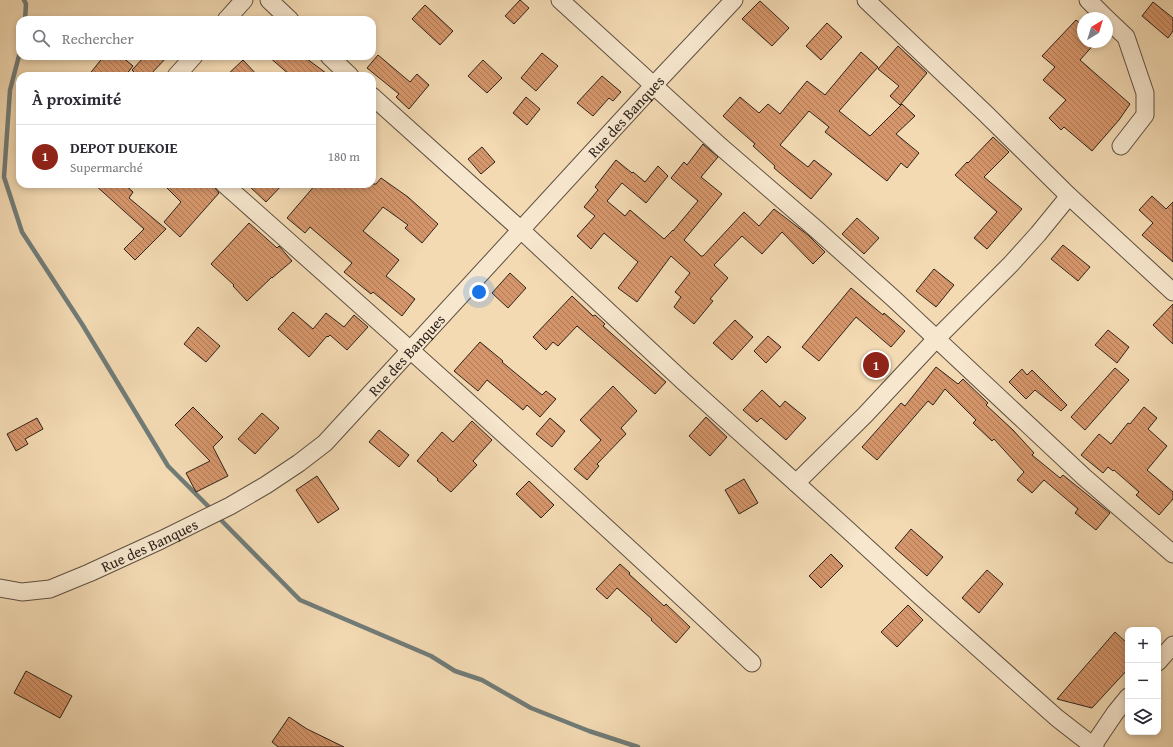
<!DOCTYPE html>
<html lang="fr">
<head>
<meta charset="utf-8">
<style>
  body { margin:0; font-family:"Gentium Book Plus",serif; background:#f2f2f3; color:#2b2b33 }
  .controls { position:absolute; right:12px; bottom:12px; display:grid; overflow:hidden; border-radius:8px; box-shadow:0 2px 6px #0003 }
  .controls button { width:36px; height:36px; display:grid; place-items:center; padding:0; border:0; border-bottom:1px solid #e1e1e2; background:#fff; color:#2b2b33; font:20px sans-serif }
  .compass { position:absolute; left:1077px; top:12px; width:36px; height:36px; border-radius:50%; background:#fff; box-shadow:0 2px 6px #0003; rotate:38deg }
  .you { position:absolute; left:479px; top:292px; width:14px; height:14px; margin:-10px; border:3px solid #fff; border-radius:50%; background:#1a73e8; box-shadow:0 0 0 6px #1a73e833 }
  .badge { display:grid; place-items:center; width:26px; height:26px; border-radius:50%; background:#8f2418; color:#fff; font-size:13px; font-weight:700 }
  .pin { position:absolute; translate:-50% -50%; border:2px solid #fff; box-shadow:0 1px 4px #0006 }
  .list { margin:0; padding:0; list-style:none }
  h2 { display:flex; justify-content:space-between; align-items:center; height:52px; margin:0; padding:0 16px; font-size:17px }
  h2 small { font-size:13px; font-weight:400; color:#7c7c81 }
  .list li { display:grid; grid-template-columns:26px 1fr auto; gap:12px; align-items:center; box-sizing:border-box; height:64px; padding:0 16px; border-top:1px solid #e1e1e2 }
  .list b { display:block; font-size:15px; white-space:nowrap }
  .list p { margin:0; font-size:13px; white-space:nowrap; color:#7c7c81 }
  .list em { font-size:13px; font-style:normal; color:#7c7c81 }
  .icon { flex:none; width:22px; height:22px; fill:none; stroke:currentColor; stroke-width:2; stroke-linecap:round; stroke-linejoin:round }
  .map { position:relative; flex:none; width:1173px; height:747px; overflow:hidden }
  .search { position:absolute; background:#fff; box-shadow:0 2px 6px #0003; left:16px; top:16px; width:360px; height:44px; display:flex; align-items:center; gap:10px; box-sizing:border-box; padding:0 14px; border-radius:12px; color:#7c7c81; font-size:15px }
  .panel { position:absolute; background:#fff; box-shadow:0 2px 6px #0003; left:16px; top:72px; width:360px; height:116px; border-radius:12px }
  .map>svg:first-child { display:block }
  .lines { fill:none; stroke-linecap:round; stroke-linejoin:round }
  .stream { stroke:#717c78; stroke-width:4.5 }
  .building { fill:url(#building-back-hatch); stroke:#2e221c }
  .minor-casing { stroke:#5f5042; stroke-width:19 }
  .minor { stroke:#f7e7ce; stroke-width:17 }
  .labels { text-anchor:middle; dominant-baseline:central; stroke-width:3; stroke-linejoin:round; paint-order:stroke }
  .street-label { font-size:15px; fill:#2e221c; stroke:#f7e7ce }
</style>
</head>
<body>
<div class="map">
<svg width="1173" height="747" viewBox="0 0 1173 747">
  <defs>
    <pattern id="building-back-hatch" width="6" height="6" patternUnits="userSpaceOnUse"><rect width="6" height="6" fill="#d6966b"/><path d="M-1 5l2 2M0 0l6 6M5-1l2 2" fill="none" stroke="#ae7a57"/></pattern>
  </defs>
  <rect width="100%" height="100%" fill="#f3dab3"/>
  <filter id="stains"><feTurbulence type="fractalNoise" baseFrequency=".005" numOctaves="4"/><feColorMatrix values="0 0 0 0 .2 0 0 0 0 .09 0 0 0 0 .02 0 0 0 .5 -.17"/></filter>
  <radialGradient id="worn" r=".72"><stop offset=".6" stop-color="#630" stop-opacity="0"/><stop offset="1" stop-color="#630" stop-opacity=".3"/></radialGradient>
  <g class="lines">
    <g class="stream">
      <path d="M24 0 26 4 25 20"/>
      <path d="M20 52 10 90 4 177 22 232 82 324 168 466 213 511"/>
      <path d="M218 517 300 600 431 656 455 671 482 680 531 708 589 731 638 747"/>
    </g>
  </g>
  <g class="building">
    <path d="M520 0 529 8 514 24 505 16Z"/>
    <path d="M760 1 789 28 772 46 742 19Z"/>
    <path d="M1153 2 1173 18V31L1168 38 1142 16Z"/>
    <path d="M425 5 453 31 440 45 412 19Z"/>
    <path d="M1076 20 1083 26V42H1096L1080 60 1130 104 1119 120 1092 151 1064 127 1061 130 1049 118 1066 100 1043 80 1055 67 1042 56Z"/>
    <path d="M827 23 842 37 821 60 806 46Z"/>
    <path d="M898 46 927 73 900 105 890 96 899 86 878 69Z"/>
    <path d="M861 52 878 67 839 111 870 136 902 104 915 116 896 134 919 153 907 168 901 163 887 181 825 132 829 127 809 111 780 145 808 167 814 160 832 174 811 199 774 168 775 166 753 146 755 144 723 116 740 97 759 113 768 104 780 114 807 81 825 95Z"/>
    <path d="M542 53 558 66 536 91 521 78Z"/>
    <path d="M378 55 410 82 417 74 429 85 409 109 396 97 399 94 367 68Z"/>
    <path d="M104 56H121L133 66 125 76H88Z"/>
    <path d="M145 56H168L149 76H138L132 70Z"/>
    <path d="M268 56H303L330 76H291Z"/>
    <path d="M243 60 258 76H226Z"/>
    <path d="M483 60 502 78 487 93 468 76Z"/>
    <path d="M602 76 621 92 613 101 609 98 593 116 577 103Z"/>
    <path d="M526 97 540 109 527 125 513 113Z"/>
    <path d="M993 137 1009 152 984 177 1022 209 987 249 974 238 997 212 955 175 967 162 968 163Z"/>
    <path d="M703 144 718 157 701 177 722 194 684 240 701 256H703L744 212 759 226 774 209 808 235 825 252 813 264 782 232 762 254 742 236 714 265 728 278 710 299 713 301 694 324 674 307 681 297 675 292 690 273 671 256 637 302 618 288 638 262 604 233 591 249 577 236 595 216 584 207 598 190 595 187 616 160 632 173 633 172 645 182 658 166 668 176 646 203 622 183 607 201 625 216 630 210 664 239 673 230V231L698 201 671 178 684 162 687 165Z"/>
    <path d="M482 147 495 162 481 174 468 159Z"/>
    <path d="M381 178 408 197 438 224 422 243 405 228 408 225 383 207 363 231 399 260 386 276 415 299 402 316 373 292 371 294 344 272 352 263 310 227 305 233 287 218 316 184H376Z"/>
    <path d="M94 184H124L133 192 129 198 166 229 135 260 124 249 144 229Z"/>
    <path d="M163 184H212L219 193 180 237 164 222 181 202Z"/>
    <path d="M247 184H283L266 202Z"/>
    <path d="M1152 196 1166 209 1173 202V262L1142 235 1153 223 1139 210Z"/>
    <path d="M857 218 879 238 864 254 842 234Z"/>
    <path d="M249 223 277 248 279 246 292 261 272 278V277L247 301 233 286 234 285 211 264Z"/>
    <path d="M1063 245 1090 267 1078 281 1051 259Z"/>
    <path d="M934 269 954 285 936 307 916 291Z"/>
    <path d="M510 273 526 288 508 308 492 293Z"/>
    <path d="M851 288 883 315 884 313 905 331 891 347 856 317 819 361 802 347Z"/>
    <path d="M572 296 593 316 595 315 605 324 603 326 666 382 655 394 577 326 558 346 553 342 546 350 533 337Z"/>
    <path d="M1173 304V344L1153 325Z"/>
    <path d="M293 312 313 329 326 313 344 327 354 315 368 327 347 350 330 335 328 337 327 336 309 357 278 329Z"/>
    <path d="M735 320 753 337 732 360 713 343Z"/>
    <path d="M198 327 220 346 206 362 184 344Z"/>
    <path d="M1108 330 1129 347 1117 363 1095 345Z"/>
    <path d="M768 336 781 347 766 363 754 351Z"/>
    <path d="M480 342 503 361 502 362 542 395 546 391 556 399 540 417 527 405 523 410 487 380 478 391 454 371Z"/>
    <path d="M936 367 958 384 963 379 988 403 986 405 1013 430 1034 453 1032 455 1060 478 1063 475 1110 513 1096 530 1075 513 1078 509 1044 480 1032 493 1017 480 1024 472 994 439 992 441 973 423 976 420 945 389 933 405 928 401 877 460 862 447 901 403 905 406Z"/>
    <path d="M1115 368 1129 380 1085 430 1071 417Z"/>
    <path d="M1022 369 1027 375 1032 370 1067 405 1061 411 1035 390 1026 399 1009 382Z"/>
    <path d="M613 386 637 411 621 428 626 434 597 464 599 466 587 480 574 469 601 440 580 420Z"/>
    <path d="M762 390 780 407 785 401 806 418 786 440 761 418 757 422 743 410Z"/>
    <path d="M193 407 223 437 213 447 228 476 196 492 186 473 210 461 175 425Z"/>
    <path d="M1144 407 1157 418 1148 429 1167 446 1147 470 1173 492V499L1159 515 1136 495 1139 492 1114 470 1113 471 1108 467 1103 473 1081 455 1099 434 1111 444 1128 423 1130 424Z"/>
    <path d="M262 413 279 428 255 454 238 439Z"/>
    <path d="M706 417 727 437 710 456 689 436Z"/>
    <path d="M37 418 43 429 25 439 28 444 16 451 7 434Z"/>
    <path d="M550 418 565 431 552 447 536 434Z"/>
    <path d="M472 421 492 440 473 461 477 465 451 492 437 480 438 479 417 461 442 432 453 442Z"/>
    <path d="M379 430 409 455 399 467 369 442Z"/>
    <path d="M317 476 339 509 318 523 296 490Z"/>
    <path d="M744 479 758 503 739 514 725 490Z"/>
    <path d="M529 481 554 505 541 518 516 494Z"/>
    <path d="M911 529 943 557 927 576 895 548Z"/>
    <path d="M831 554 843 566 821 588 809 576Z"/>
    <path d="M620 564 630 573 629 574 664 606 666 604 690 627 676 643 651 620 652 619 617 588 607 599 596 589Z"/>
    <path d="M987 570 1003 584 979 613 962 598Z"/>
    <path d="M908 605 923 620 897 647 881 632Z"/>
    <path d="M1115 632 1128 644V669L1092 708 1057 699Z"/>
    <path d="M26 671 72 696 60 718 14 693Z"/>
    <path d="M289 717 307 729 344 747H278L272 742Z"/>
  </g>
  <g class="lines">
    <defs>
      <g id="minor">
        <path d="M269 0 290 20"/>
        <path d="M560 0 720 146 816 229 894 299 1084 477 1173 554"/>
        <path d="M866 0 985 113 1069 196 1173 292"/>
        <path d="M1088 0 1106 18"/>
        <path d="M1107 19 1126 37 1145 93V115L1121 146"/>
        <path d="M226 20 244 0"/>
        <path d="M329 56 350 76"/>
        <path d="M176 76 194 56"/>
        <path d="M372 96 521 230 684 382 848 530 921 597 1057 718 1093 746 1095 747"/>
        <path d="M224 184C402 342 579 500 752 663"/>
        <path d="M796 483 865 415 936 339 1011 264 1038 234 1069 196"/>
        <path id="s1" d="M0 588 22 592 50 589 89 573 161 540 230 506 266 485 299 463 325 443 653 86 734 0"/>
        <path d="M1158 662 1173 645"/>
        <path d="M1092 747 1115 713 1128 697"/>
      </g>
    </defs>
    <use href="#minor" class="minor-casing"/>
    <use href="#minor" class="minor"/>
  </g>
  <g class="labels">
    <g class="street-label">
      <text stroke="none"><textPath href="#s1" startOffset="807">Rue des Banques</textPath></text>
      <text stroke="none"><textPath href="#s1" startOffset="483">Rue des Banques</textPath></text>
      <text stroke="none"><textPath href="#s1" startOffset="159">Rue des Banques</textPath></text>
    </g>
  </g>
  <rect width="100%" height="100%" filter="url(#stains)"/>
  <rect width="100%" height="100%" fill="url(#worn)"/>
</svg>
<div class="controls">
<button>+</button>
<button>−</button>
<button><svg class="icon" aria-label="layers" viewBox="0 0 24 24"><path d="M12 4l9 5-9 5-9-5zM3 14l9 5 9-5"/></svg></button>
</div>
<svg class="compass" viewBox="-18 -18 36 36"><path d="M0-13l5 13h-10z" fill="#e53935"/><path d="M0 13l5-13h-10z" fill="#7c7c81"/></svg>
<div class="you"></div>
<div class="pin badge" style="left:876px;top:365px">1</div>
<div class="search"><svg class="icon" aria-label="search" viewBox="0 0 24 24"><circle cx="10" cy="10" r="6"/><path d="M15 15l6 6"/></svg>Rechercher</div>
<section class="panel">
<h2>À proximité<small></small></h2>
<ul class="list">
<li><span class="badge">1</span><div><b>DEPOT DUEKOIE</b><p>Supermarché</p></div><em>180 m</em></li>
</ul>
</section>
</div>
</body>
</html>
